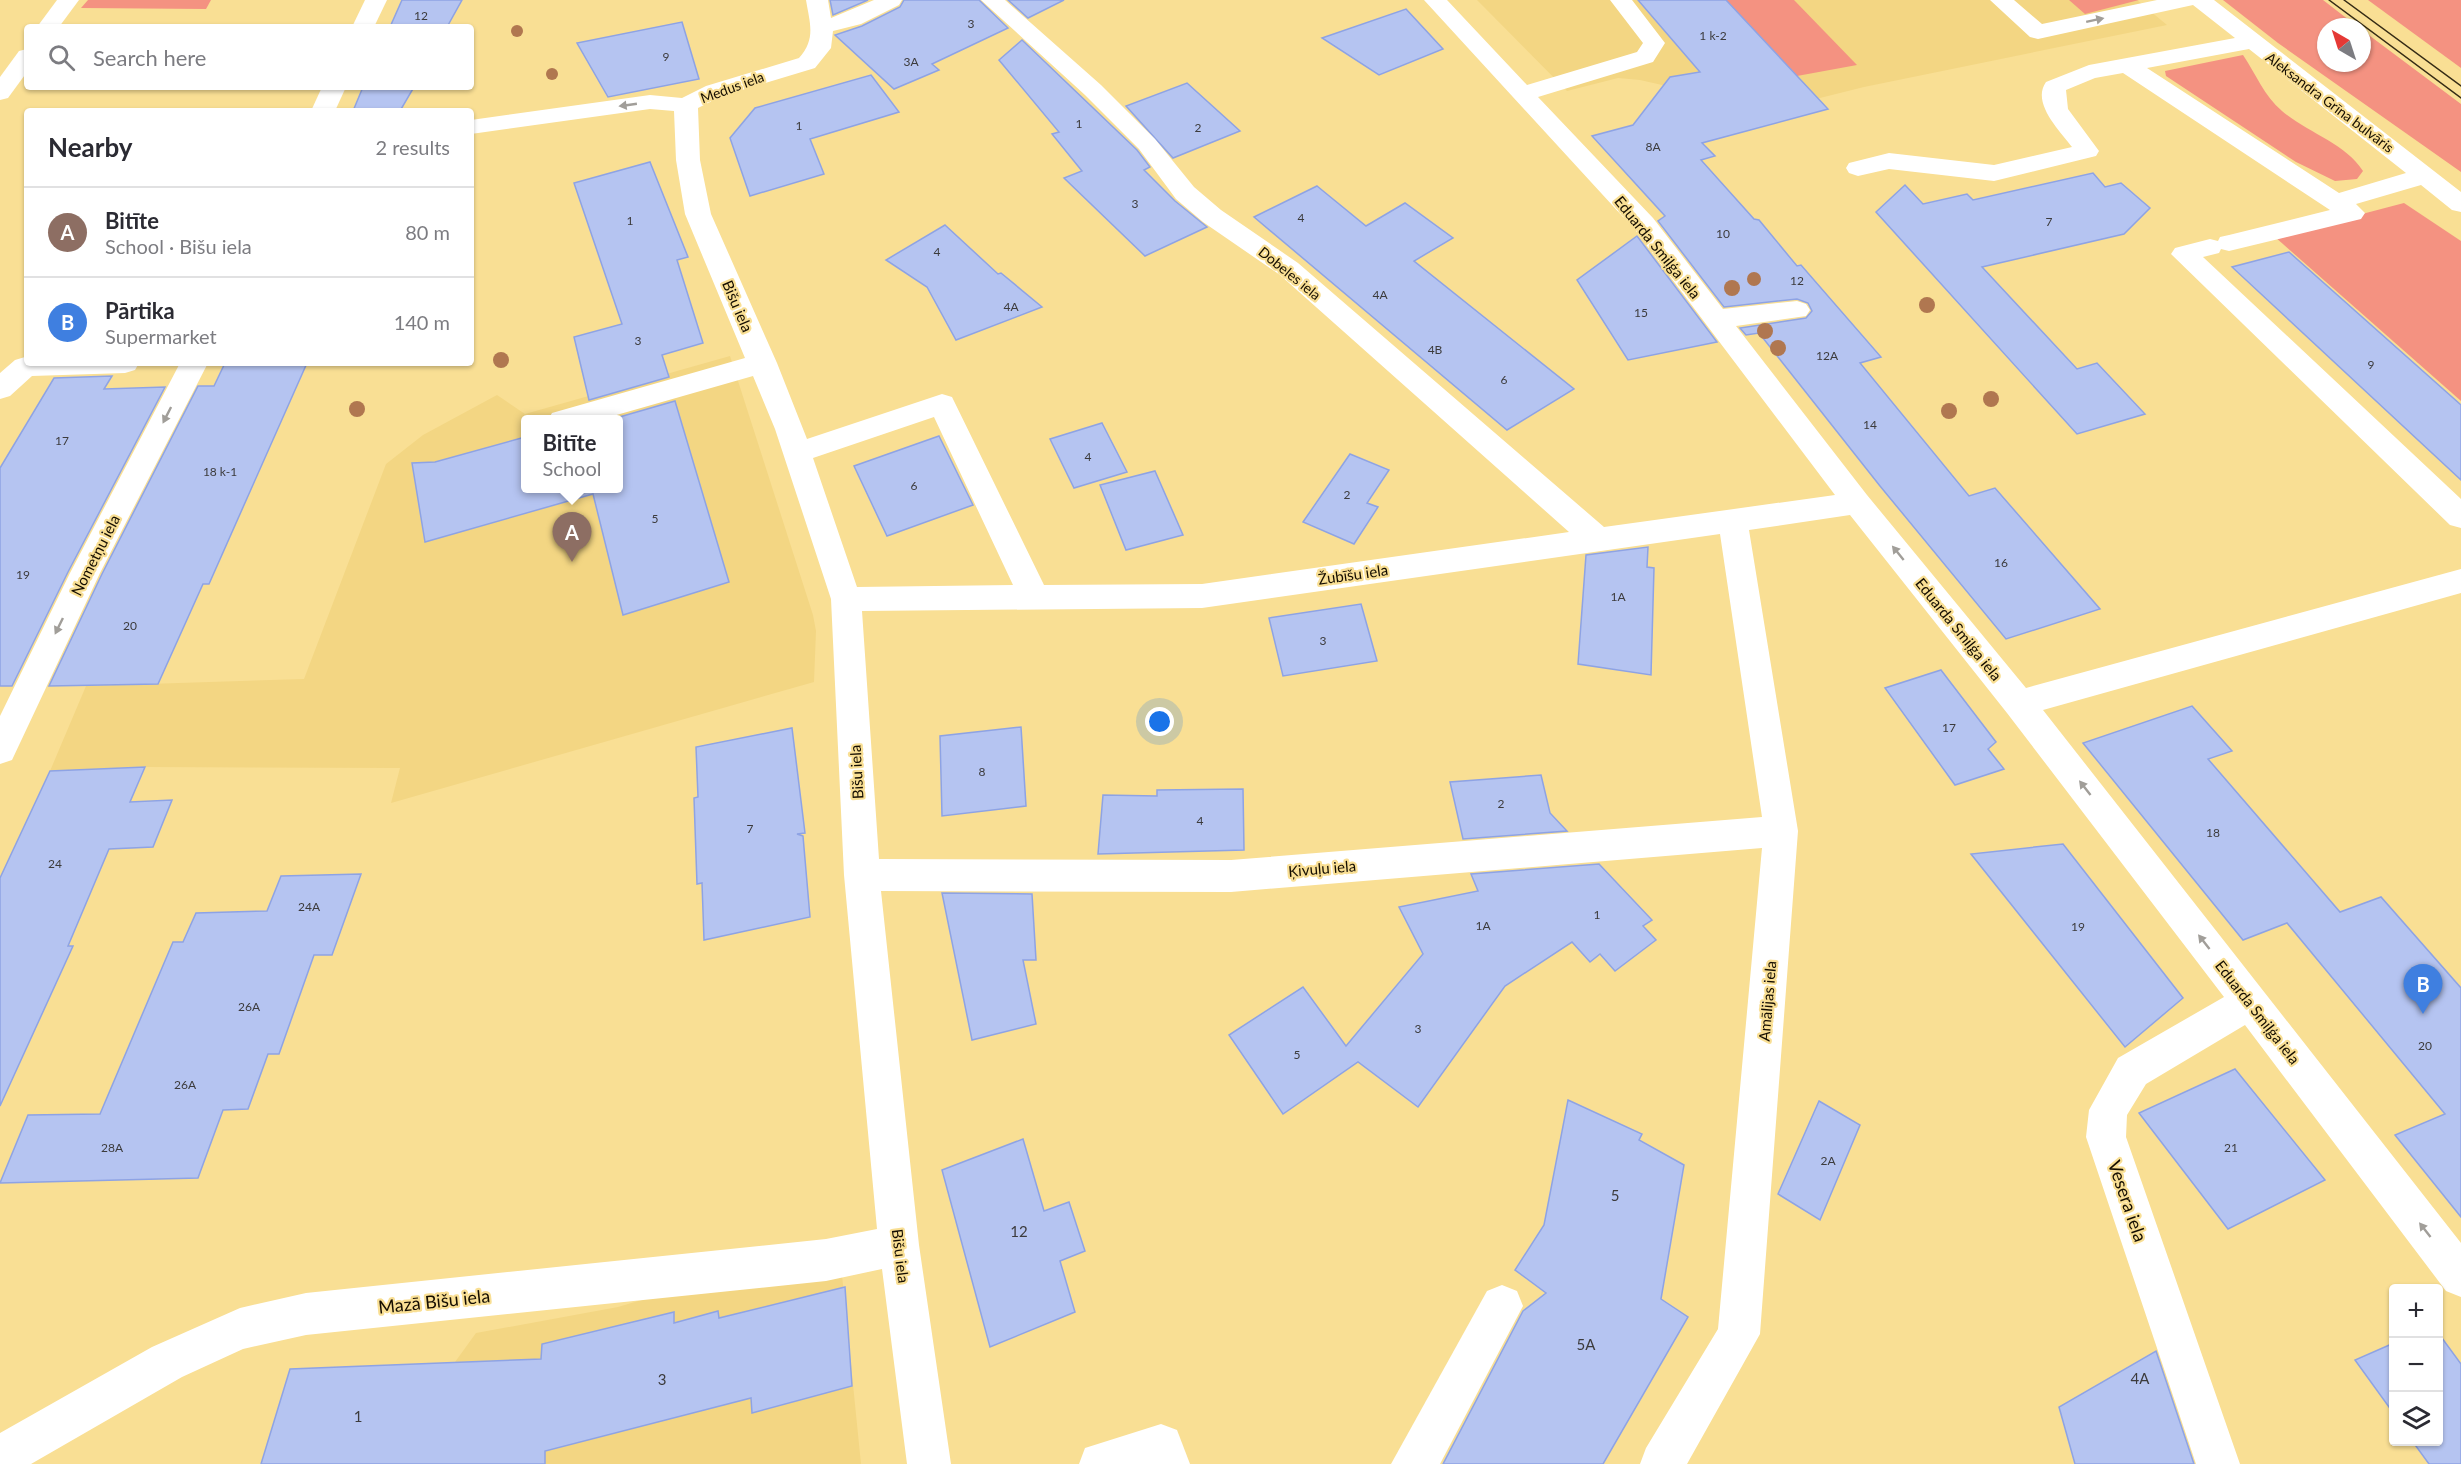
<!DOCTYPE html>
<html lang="en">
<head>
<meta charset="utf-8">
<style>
  body { margin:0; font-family:Lato,sans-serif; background:#f2f2f3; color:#2b2b33 }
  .controls { position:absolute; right:18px; bottom:18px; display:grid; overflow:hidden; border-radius:6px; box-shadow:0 2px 4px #0004 }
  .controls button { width:54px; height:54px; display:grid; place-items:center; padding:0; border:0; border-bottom:2px solid #e1e1e2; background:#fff; color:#2b2b33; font:30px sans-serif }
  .compass { position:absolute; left:2317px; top:18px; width:54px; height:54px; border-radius:50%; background:#fff; box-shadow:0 2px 4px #0004; rotate:321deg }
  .you { position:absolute; left:1160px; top:722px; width:21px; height:21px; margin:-15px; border:4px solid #fff; border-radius:50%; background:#1a73e8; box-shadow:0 0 0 9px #1a73e833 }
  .badge { display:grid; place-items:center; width:39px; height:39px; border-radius:50%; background:#b45309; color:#fff; font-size:20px; font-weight:700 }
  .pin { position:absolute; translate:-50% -50px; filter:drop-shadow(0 2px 3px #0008) }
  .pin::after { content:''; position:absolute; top:32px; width:21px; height:18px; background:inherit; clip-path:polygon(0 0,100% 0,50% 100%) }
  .popup { position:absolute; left:521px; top:415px; width:102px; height:78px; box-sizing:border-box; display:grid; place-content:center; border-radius:6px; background:#fff; filter:drop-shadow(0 2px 4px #0005); font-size:20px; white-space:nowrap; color:#7c7c81 }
  .popup b { font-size:22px; color:#2b2b33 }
  .popup::after { content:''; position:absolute; left:50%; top:100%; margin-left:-12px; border:12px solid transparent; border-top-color:#fff }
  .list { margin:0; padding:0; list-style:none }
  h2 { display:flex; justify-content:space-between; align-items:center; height:78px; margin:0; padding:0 24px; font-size:26px }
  h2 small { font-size:20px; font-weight:400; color:#7c7c81 }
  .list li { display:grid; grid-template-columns:39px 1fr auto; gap:18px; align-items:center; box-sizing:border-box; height:90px; padding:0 24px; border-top:2px solid #e1e1e2 }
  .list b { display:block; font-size:22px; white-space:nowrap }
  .list p { margin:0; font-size:20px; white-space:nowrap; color:#7c7c81 }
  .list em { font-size:20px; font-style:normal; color:#7c7c81 }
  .icon { flex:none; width:33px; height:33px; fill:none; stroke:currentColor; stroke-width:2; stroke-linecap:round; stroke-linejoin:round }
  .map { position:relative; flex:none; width:2461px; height:1464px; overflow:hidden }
  .search { position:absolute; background:#fff; box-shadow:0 2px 4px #0004; left:24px; top:24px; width:450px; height:66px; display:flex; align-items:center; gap:15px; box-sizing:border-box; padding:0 21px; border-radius:6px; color:#7c7c81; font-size:22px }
  .panel { position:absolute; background:#fff; box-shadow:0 2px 4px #0004; left:24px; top:108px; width:450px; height:258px; border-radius:6px }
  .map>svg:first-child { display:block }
  .built { fill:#f3d683; fill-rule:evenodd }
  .green { fill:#f49281 }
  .building { fill:#b5c4f1; stroke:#8ea3e4; stroke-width:1.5 }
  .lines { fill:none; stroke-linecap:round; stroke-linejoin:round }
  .minor { fill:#fff; fill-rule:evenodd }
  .tram { stroke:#352b15; stroke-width:1.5 }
  .tree { fill:#b07750 }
  .oneway { fill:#a19e99 }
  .labels { text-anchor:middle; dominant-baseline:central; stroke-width:4.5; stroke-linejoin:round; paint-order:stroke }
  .number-label { font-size:12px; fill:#3c3b3c }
  .far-street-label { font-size:14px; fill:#140d00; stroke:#f9df94 }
  .street-label { font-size:15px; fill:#140d00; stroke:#f9df94 }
  .near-number-label { font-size:15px; fill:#3c3b3c }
  .near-street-label { font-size:18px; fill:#140d00; stroke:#f9df94 }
</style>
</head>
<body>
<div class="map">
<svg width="2461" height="1464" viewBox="0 0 2461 1464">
  <rect width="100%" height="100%" fill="#f9df94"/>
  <g class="built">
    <path d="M1477 0H2137L2167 25 1864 87 1772 110 1640 80 1618 78 1567 91Z"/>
    <path d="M730 356 813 615 816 631 814 682 391 803 400 768 145 767 50 771 86 686 304 679 386 464 423 435 497 395 525 414ZM526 420H618V488H526Z"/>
    <path d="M842 1275 861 1464H427L455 1362 476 1333 618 1307 645 1299Z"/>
  </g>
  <g class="green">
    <path d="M88 0H211L206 9 81 8Z"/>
    <path d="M1726 0H1794L1857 65 1797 76Z"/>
    <path d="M2069 0H2139L2085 14Z"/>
    <path d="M2223 0H2323L2358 27H2326V63H2362V30L2461 104V172L2278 43Z"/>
    <path d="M2368 0H2461V68Z"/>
    <path d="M2243 55C2256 74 2264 96 2282 111 2308 133 2345 143 2363 171L2357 179 2335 181 2296 162 2166 76 2165 71Z"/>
    <path d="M2404 203 2461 241V401L2275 237Z"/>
  </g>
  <g class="building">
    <path d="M402 0H462L447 27H390Z"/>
    <path d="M830 0H868L833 15Z"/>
    <path d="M904 0H979L1008 28 932 64 939 70 894 89 835 35 862 26 900 7Z"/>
    <path d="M1008 0H1064L1028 18Z"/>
    <path d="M1638 0H1726L1828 109 1702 143 1715 156 1701 160 1754 219 1759 220 1797 266 1801 265 1881 357 1860 363 1969 496 1995 488 2100 609 2006 639 1880 486 1759 333 1746 335 1740 328 1806 318 1812 311 1808 303 1797 299 1724 307 1658 221 1665 216 1592 136 1633 125 1670 77 1700 72Z"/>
    <path d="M1406 9 1443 49 1379 75 1322 38Z"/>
    <path d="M682 22 699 79 608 97 577 43Z"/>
    <path d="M1022 40 1137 150 1150 167 1144 170 1175 201 1207 227 1145 256 1064 178 1082 171 1052 134 1059 132 999 60Z"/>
    <path d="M871 75 899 112 810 139 824 174 750 196 730 138 755 108Z"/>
    <path d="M1187 83 1240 131 1173 158 1126 106Z"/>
    <path d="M363 87H414L400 111H353Z"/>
    <path d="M650 162 688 257 677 260 703 343 662 355 669 377 589 400 574 337 622 324 574 183Z"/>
    <path d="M2093 173 2105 187 2121 183 2150 208 2124 234 1982 267 2077 369 2097 363 2145 414 2077 434 1876 212 1905 185 1923 204 1967 194 1973 200Z"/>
    <path d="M1317 186 1366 226 1405 203 1453 238 1414 261 1574 389 1507 430 1254 217Z"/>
    <path d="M945 225 998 274 1001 273 1042 307 956 340 927 287 886 260Z"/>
    <path d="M1637 236 1717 342 1628 360 1577 280Z"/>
    <path d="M2289 252 2461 405V480L2232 267Z"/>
    <path d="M225 363H307L209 584H203L158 684 49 686 102 574 198 386H214Z"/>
    <path d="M112 376 104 389 165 387 68 572 12 686H0V468L54 378Z"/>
    <path d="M675 401 729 582 623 615 593 494 425 542 412 463 435 462 525 437V489H618V420H609Z"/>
    <path d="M1102 423 1127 472 1074 488 1050 439Z"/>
    <path d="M939 436 973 505 887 536 854 466Z"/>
    <path d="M1350 454 1389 470 1367 503 1378 507 1354 544 1303 522Z"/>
    <path d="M1155 471 1183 535 1126 550 1100 485Z"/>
    <path d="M1648 547 1647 567 1654 568 1651 675 1578 664 1586 555Z"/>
    <path d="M1361 604 1377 661 1283 676 1269 618Z"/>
    <path d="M1941 670 1996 742 1988 749 2004 769 1955 785 1885 688Z"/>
    <path d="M2192 706 2232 751 2208 759 2340 912 2381 897 2461 988V1217L2395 1135 2445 1114 2287 923 2243 940 2083 743Z"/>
    <path d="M1021 727 1026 806 942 816 940 736Z"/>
    <path d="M792 728 805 833 797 834 803 836 810 917 704 940 702 883 697 884 694 798 698 797 696 747Z"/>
    <path d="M145 767 130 802 172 800 153 847 109 849 68 946H73L0 1106V878L50 771Z"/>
    <path d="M1541 775 1550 813 1567 831 1463 839 1450 782Z"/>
    <path d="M1243 789 1244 850 1098 854 1103 795 1157 796V790Z"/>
    <path d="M2063 844 2183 998 2125 1047 1971 854Z"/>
    <path d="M1599 864 1652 920 1643 926 1656 940 1615 971 1600 954 1590 962 1572 942 1505 986 1418 1107 1358 1062 1283 1114 1229 1035 1303 987 1346 1046 1423 954 1399 907 1478 891 1471 874Z"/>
    <path d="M361 874 332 955H314L279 1054H268L248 1109 223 1110 198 1178 0 1183 28 1115 100 1114 173 942H183L196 913 267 911 281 876Z"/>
    <path d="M942 893 1032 894 1036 960H1023L1036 1024 972 1040Z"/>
    <path d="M2235 1069 2325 1180 2228 1229 2139 1113Z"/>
    <path d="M1568 1100 1642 1134 1639 1140 1684 1165 1661 1299 1688 1317 1603 1464H1443L1523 1311 1546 1293 1515 1270 1544 1225Z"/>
    <path d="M1819 1101 1860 1125 1820 1220 1778 1194Z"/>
    <path d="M1023 1139 1044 1211 1069 1202 1085 1251 1060 1261 1075 1312 990 1347 942 1170Z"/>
    <path d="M845 1287 852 1386 752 1413 751 1398 545 1451V1464H261L290 1369 541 1359 542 1344 674 1312V1323L718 1311 719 1318Z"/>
    <path d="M2439 1334 2461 1364V1464H2429L2413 1442H2439Z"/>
    <path d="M2394 1343V1414L2355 1360Z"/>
    <path d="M2156 1351 2194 1464H2075L2059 1407Z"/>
  </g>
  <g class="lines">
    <g class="minor">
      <path d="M57 0H79L59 27H37Z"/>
      <path d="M365 0H387L374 27H352Z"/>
      <path d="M806 0H828L831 18 874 0H902L899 5 861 24 833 31 831 48 815 68 722 96 698 108 700 160 711 214 777 363 807 439 942 394 952 397 1044 585 1202 584 1569 532 1280 275 1203 222 1176 199 1139 149 1085 95 981 0H1005L1101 85 1155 139 1194 187 1221 210 1298 263 1604 527 1835 495 1635 230 1424 0H1447L1527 85 1637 52 1643 43 1610 0H1632L1665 43 1653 62 1538 97 1653 218 1723 309 1797 301 1806 304 1810 310 1806 316 1736 326 1867 495 2026 688 2461 569V593L2043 710 2461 1243V1297L2446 1291 2245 1025 2146 1084 2127 1115 2126 1137 2240 1464H2196L2086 1137 2089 1110 2118 1058 2224 997 2007 713 1850 515 1749 530 1798 831 1760 1334 1687 1464H1640L1646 1448 1718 1329 1762 848 1231 892 881 891 919 1245 951 1464H907L882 1269 826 1281 306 1335 243 1349 182 1377 31 1464H0V1433L152 1347 240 1308 306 1293 826 1239 877 1229 844 875 831 599 775 429 753 376 599 420H548L552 413 745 358 685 214 676 160 674 111 650 109 471 134V120L650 95 682 98 706 86 799 58C816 39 810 24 806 0ZM934 417 1013 585 857 587 813 458ZM1720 534 1762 817 1231 860 879 859 862 611 1202 608Z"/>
      <path d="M1990 0H2014L2042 24 2157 0H2214L2461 192V212L2452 210 2421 185 2356 204 2365 213 2361 219 2229 251 2221 249 2219 253 2203 257 2461 499V528L2450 525 2171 254 2175 248 2210 239 2218 241 2220 237 2229 235 2330 210 2123 73 2095 78 2066 90 2068 109 2099 151 2096 156 1994 181 1889 169 1858 176 1849 173 1846 168 1849 163 1889 153 1994 165 2072 147C2060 131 2031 103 2046 82L2089 65 2235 38 2193 5 2038 39 2030 37ZM2249 49 2406 173 2339 193 2147 68Z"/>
      <path d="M27 49V72L8 98 0 100V77L19 51Z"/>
      <path d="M322 87H346L335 111H311Z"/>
      <path d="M25 357 27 363H139L135 370 125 373 32 376 10 396 0 399V373L15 360Z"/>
      <path d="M180 363H208L100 573 12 760 0 764V716L70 573Z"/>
      <path d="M1502 1285 1517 1291 1523 1306 1440 1464H1391L1487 1291Z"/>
      <path d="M1161 1424 1177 1430 1190 1464H1079L1085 1448Z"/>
    </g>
    <g class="tram">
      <path d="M2329 0 2461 98"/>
      <path d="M2344 0 2461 86"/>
    </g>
  </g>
  <g class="tree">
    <circle cx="517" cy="31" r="6"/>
    <circle cx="552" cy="74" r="6"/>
    <circle cx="1754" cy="279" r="7"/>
    <circle cx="1732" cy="288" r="8"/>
    <circle cx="1927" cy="305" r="8"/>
    <circle cx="1765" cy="331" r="8"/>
    <circle cx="1778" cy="348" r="8"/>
    <circle cx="501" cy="360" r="8"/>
    <circle cx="1991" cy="399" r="8"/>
    <circle cx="357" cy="409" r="8"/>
    <circle cx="1949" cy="411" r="8"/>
  </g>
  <defs><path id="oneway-solid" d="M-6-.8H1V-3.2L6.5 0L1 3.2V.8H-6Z" transform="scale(1.5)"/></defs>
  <g class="oneway">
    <use href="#oneway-solid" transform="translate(2095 20) rotate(-12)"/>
    <use href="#oneway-solid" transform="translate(628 105) rotate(172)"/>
    <use href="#oneway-solid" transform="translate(167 415) rotate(117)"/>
    <use href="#oneway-solid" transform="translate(1898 553) rotate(-129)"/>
    <use href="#oneway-solid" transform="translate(59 626) rotate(116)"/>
    <use href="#oneway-solid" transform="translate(2085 788) rotate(-128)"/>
    <use href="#oneway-solid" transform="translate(2204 942) rotate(-128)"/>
    <use href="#oneway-solid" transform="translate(2425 1230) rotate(-128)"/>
  </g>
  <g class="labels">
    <g class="number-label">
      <text x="421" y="15">12</text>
      <text x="971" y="23">3</text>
      <text x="1713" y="35">1 k-2</text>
      <text x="666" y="56">9</text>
      <text x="911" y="61">3A</text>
      <text x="1079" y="123">1</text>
      <text x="799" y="125">1</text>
      <text x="1198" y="127">2</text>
      <text x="1653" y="146">8A</text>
      <text x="1135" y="203">3</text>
      <text x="1301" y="217">4</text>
      <text x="630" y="220">1</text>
      <text x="2049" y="221">7</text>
      <text x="1723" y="233">10</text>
      <text x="937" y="251">4</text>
      <text x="1797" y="280">12</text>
      <text x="1380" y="294">4A</text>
      <text x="1011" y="306">4A</text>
      <text x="1641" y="312">15</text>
      <text x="638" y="340">3</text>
      <text x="1435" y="349">4B</text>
      <text x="1827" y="355">12A</text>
      <text x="2371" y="364">9</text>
      <text x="1504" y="379">6</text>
      <text x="1870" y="424">14</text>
      <text x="62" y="440">17</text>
      <text x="1088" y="456">4</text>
      <text x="220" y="471">18 k-1</text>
      <text x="914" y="485">6</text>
      <text x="1347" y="494">2</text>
      <text x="655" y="518">5</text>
      <text x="2001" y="562">16</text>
      <text x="23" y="574">19</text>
      <text x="1618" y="596">1A</text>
      <text x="130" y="625">20</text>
      <text x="1323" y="640">3</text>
      <text x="1949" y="727">17</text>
      <text x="982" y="771">8</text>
      <text x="1501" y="803">2</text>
      <text x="1200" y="820">4</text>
      <text x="750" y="828">7</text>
      <text x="2213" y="832">18</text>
      <text x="55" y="863">24</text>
      <text x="309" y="906">24A</text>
      <text x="1597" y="914">1</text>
      <text x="1483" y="925">1A</text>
      <text x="2078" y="926">19</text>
      <text x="249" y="1006">26A</text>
      <text x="1418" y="1028">3</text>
      <text x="2425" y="1045">20</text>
      <text x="1297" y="1054">5</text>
      <text x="185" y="1084">26A</text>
      <text x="112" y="1147">28A</text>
      <text x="2231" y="1147">21</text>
      <text x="1828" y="1160">2A</text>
    </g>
    <g class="far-street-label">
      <text transform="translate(732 87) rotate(-20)">Medus iela</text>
      <text transform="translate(2330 102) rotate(37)">Aleksandra Grīna bulvāris</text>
      <text transform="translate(1290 273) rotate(39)">Dobeles iela</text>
    </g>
    <g class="street-label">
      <text transform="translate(1658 247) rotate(51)">Eduarda Smiļģa iela</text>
      <text transform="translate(738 306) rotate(67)">Bišu iela</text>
      <text transform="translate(95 555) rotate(-63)">Nometņu iela</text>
      <text transform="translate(1353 574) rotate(-8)">Žubīšu iela</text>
      <text transform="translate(1959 629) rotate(51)">Eduarda Smiļģa iela</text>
      <text transform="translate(856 772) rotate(-93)">Bišu iela</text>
      <text transform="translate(1322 868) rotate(-5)">Ķivuļu iela</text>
      <text transform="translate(1767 1001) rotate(-85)">Amālijas iela</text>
      <text transform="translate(2258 1012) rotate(52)">Eduarda Smiļģa iela</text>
      <text transform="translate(901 1256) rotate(83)">Bišu iela</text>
    </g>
    <g class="near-number-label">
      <text x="1615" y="1195">5</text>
      <text x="1019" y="1231">12</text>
      <text x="1586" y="1344">5A</text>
      <text x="2140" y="1378">4A</text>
      <text x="662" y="1379">3</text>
      <text x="358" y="1416">1</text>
    </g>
    <g class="near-street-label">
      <text transform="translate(2128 1201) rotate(71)">Vesera iela</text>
      <text transform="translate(434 1301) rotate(-6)">Mazā Bišu iela</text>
    </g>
  </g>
</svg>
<div class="controls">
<button>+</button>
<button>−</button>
<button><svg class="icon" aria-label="layers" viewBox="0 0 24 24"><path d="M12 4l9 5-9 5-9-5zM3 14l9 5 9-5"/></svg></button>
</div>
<svg class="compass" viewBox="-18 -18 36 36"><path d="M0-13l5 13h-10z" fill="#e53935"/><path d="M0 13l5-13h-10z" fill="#7c7c81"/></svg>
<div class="you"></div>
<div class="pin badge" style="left:572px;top:562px;background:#8d6e63">A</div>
<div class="popup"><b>Bitīte</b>School</div>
<div class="pin badge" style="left:2423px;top:1014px;background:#3f7fe0">B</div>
<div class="search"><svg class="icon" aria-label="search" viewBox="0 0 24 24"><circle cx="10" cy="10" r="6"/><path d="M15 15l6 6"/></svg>Search here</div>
<section class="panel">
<h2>Nearby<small>2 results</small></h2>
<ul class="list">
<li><span class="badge" style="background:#8d6e63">A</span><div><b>Bitīte</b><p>School · Bišu iela</p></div><em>80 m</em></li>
<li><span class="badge" style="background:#3f7fe0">B</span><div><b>Pārtika</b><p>Supermarket</p></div><em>140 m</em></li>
</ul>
</section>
</div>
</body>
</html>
